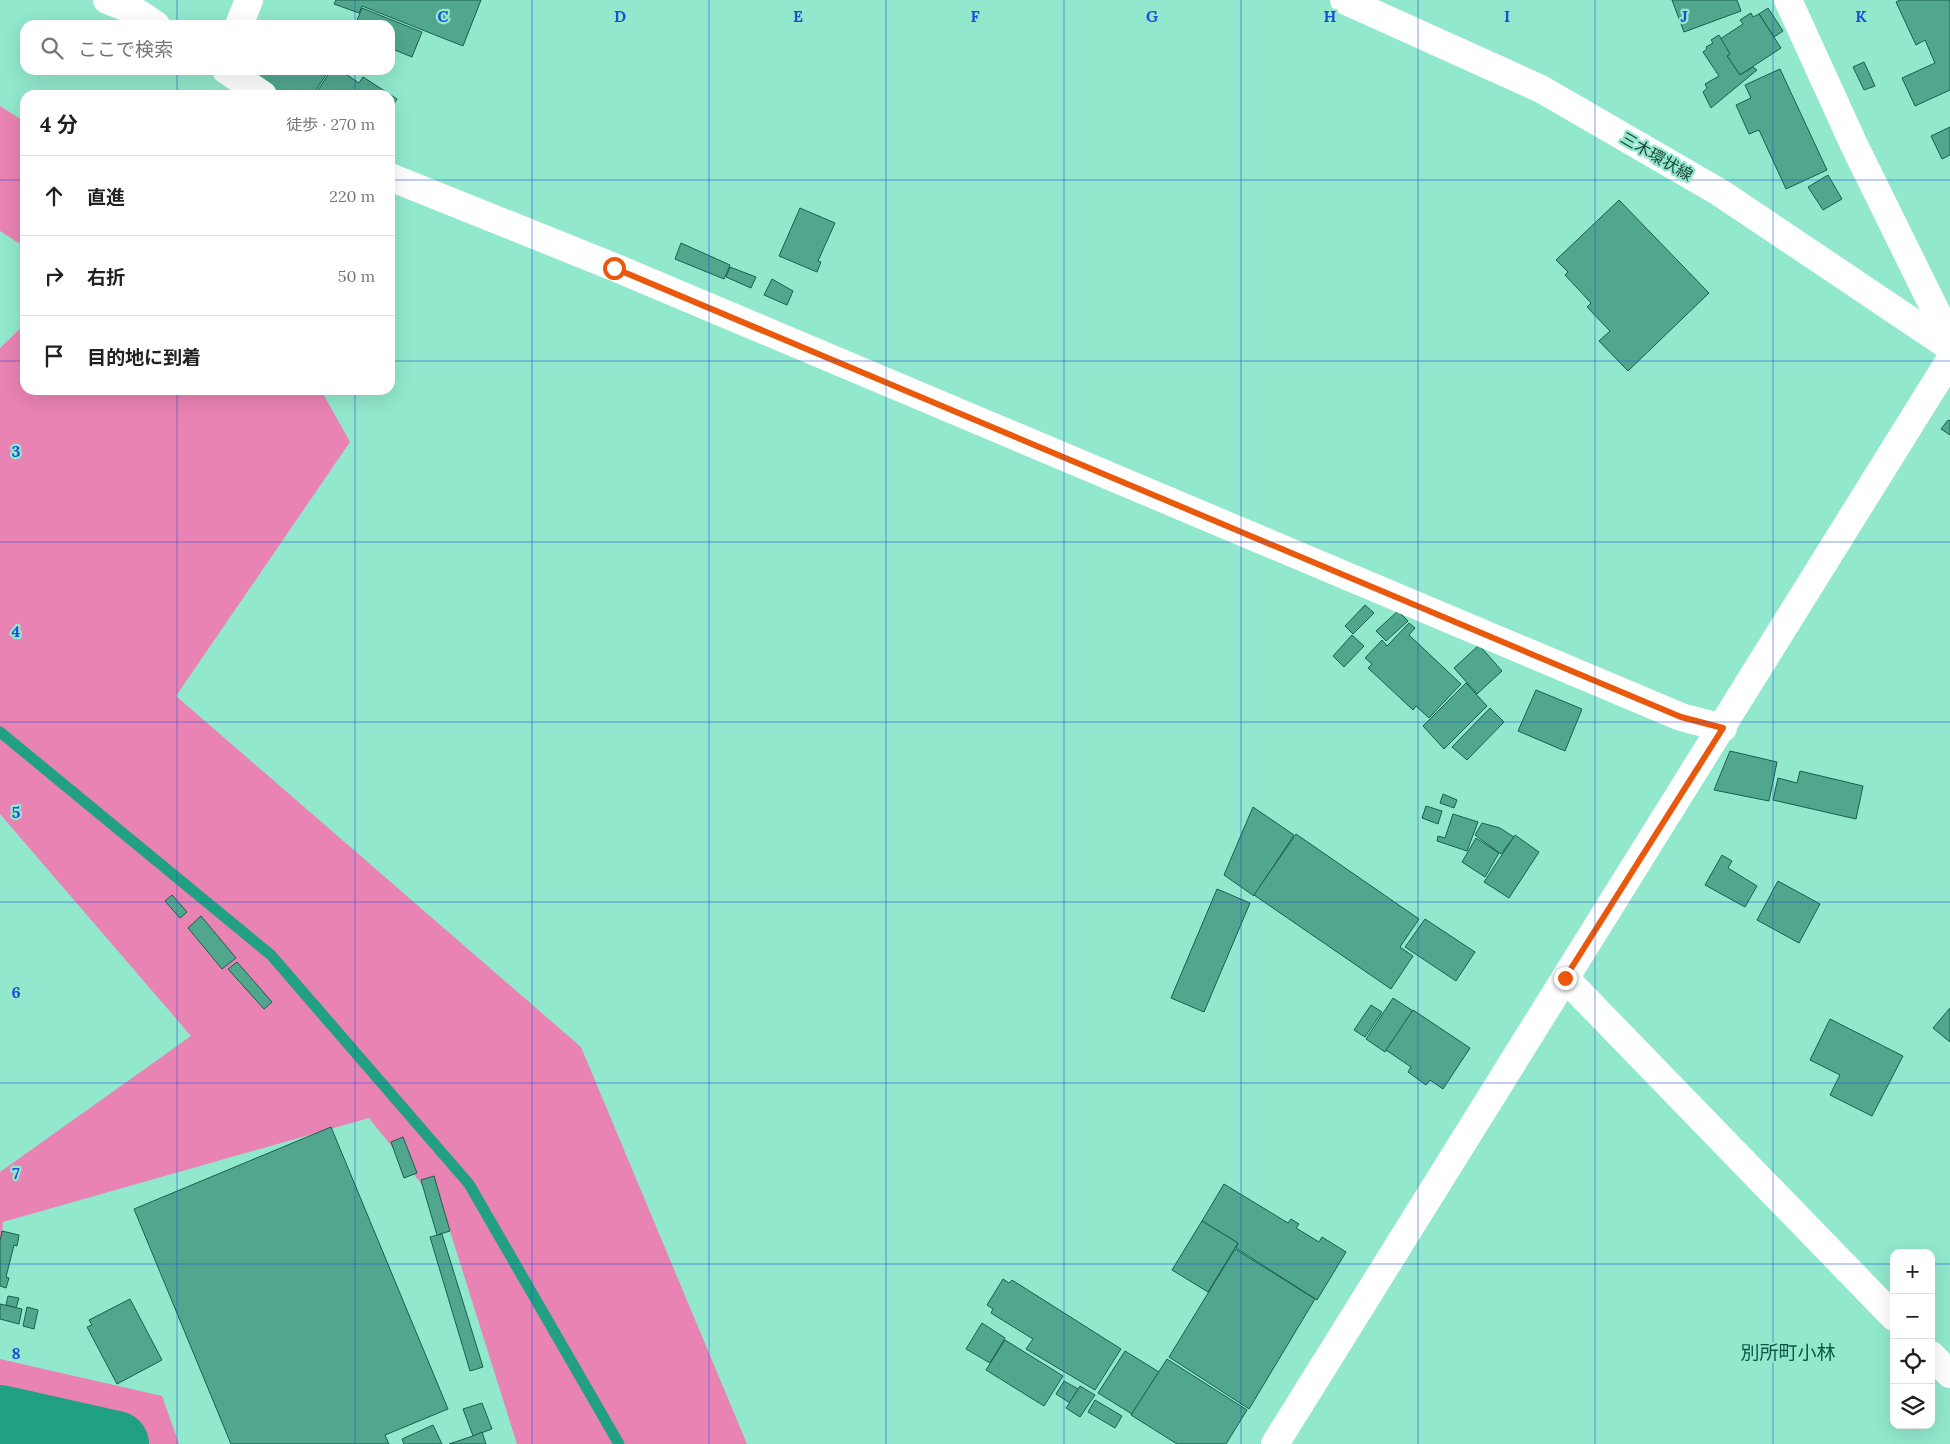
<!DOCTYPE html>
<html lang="ja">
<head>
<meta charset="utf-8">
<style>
  body { margin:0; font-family:Lora,"Noto Sans JP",serif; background:#f2f2f2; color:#202124 }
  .controls { position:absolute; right:15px; bottom:15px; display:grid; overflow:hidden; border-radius:10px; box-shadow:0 5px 20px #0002 }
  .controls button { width:45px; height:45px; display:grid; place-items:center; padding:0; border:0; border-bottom:1px solid #e0e0e0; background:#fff; color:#202124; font:25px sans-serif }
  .stop { position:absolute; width:15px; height:15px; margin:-11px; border:4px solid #ea580c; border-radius:50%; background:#fff }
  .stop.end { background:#ea580c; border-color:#fff; box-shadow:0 1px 5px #0008 }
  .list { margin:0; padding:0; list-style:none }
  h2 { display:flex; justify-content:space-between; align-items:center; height:65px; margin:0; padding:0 20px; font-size:21px }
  h2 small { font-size:16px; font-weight:400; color:#757577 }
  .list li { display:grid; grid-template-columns:32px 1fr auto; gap:15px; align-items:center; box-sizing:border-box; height:80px; padding:0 20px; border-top:1px solid #e0e0e0 }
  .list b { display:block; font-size:19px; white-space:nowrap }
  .list em { font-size:16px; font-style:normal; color:#757577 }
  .icon { flex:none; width:28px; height:28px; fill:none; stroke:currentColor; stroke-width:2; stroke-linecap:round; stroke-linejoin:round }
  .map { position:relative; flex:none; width:1950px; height:1444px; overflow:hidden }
  .search { position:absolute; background:#fff; box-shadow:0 5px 20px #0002; left:20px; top:20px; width:375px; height:55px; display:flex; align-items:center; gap:12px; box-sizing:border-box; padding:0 18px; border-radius:15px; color:#757577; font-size:19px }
  .panel { position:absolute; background:#fff; box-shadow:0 5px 20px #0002; left:20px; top:90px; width:375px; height:305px; border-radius:15px }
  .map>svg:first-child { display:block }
  .green { fill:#e983b3 }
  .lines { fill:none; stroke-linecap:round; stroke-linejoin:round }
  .stream { stroke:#21a182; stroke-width:11 }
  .river { stroke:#21a182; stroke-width:66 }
  .building { fill:#51a78e; stroke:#1a5f4d }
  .minor { stroke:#fff; stroke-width:28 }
  .secondary { stroke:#fff; stroke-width:28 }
  .route { stroke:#ea580c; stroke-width:6 }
  .grid { fill:none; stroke:#1d4ed8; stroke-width:1; stroke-opacity:0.55 }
  .labels { text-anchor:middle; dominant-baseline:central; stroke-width:4.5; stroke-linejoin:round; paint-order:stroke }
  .street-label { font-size:16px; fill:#1d4237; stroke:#91e8cc }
  .quarter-label { font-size:19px; fill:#0c5644; stroke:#91e8cc }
  .grid-label { font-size:16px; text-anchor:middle; font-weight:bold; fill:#1d4ed8; stroke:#91e8cc; stroke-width:4.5; stroke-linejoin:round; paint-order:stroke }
</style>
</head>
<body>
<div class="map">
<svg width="1950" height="1444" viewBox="0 0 1950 1444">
  <rect width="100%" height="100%" fill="#91e8cc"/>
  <g class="green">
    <path d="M0 106 25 122V247L0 231Z"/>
    <path d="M25 324V390H321L350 442 176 696 581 1047 747 1444H517L444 1212 369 1118 3 1222 0 1259V1172L191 1036 0 814V348Z"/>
    <path d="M0 1359 162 1396 179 1444H0Z"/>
  </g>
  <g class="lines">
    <path class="stream" d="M0 732 271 955 469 1184 619 1444"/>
    <path class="river" d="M0 1418 116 1444"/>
  </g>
  <g class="building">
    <path d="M336 0H481L463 46 362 6 359 13 334 4Z"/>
    <path d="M1672 0H1737L1741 11 1684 32Z"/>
    <path d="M1900 0H1950V90L1915 106 1902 78 1935 63 1925 40 1916 45 1896 2Z"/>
    <path d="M362 8 422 32 412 57 390 48V25H355Z"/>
    <path d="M1768 8 1783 31 1774 37 1759 14Z"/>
    <path d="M1751 13 1753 17 1759 14 1781 48 1740 75 1727 56 1730 54 1720 39 1743 24 1740 20Z"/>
    <path d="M277 21 287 25H274Z"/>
    <path d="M1719 35 1730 54 1727 56 1740 75 1753 67 1757 70 1711 108 1703 92 1707 88 1705 84 1719 76 1703 52 1707 49 1706 47 1713 43 1711 40Z"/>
    <path d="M1864 62 1875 86 1864 90 1853 67Z"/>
    <path d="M1780 69 1827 170 1786 189 1759 130 1749 134 1736 105 1751 98 1745 85Z"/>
    <path d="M244 70H329L313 95H279Z"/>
    <path d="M331 70H340L359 83 363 77 397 99 390 110V95H315Z"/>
    <path d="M1950 127V155L1942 159 1931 136Z"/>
    <path d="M1828 175 1842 199 1823 210 1808 187Z"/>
    <path d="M1619 200 1709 293 1628 371 1599 341 1610 331 1587 307 1591 303 1565 275 1568 272 1556 260Z"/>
    <path d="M800 208 835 223 818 261 821 262 817 272 779 256Z"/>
    <path d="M681 243 730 265 724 279 675 259Z"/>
    <path d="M730 267 756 277 751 288 726 277Z"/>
    <path d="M772 279 793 291 787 305 764 295Z"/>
    <path d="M1948 420 1950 421V435L1941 429Z"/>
    <path d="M1365 605 1374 613 1353 634 1345 626Z"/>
    <path d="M1398 611 1408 621 1386 641 1376 631Z"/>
    <path d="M1409 623 1415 628 1409 635 1461 684 1429 718 1416 706 1413 710 1368 668 1372 664 1365 658 1382 640 1387 646Z"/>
    <path d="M1352 635 1364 646 1344 667 1333 656Z"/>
    <path d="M1479 645 1502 671 1477 694 1454 668Z"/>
    <path d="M1466 683 1487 706 1444 749 1423 726Z"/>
    <path d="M1536 690 1582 709 1565 751 1518 731Z"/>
    <path d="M1490 708 1504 722 1467 760 1452 747Z"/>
    <path d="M1730 751 1777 762 1769 801 1714 790Z"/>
    <path d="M1800 771 1863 786 1856 819 1773 800 1778 778 1797 783Z"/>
    <path d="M1443 794 1457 800 1454 808 1440 803Z"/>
    <path d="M1426 806 1442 811 1438 824 1422 818Z"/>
    <path d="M1253 807 1294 835 1254 896 1224 875Z"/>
    <path d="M1453 814 1478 822 1467 851 1437 841 1438 836 1445 838Z"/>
    <path d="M1482 823 1500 828 1514 837 1501 854 1475 835Z"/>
    <path d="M1296 834 1419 919 1400 947 1413 956 1391 989 1254 895Z"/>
    <path d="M1515 835 1539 852 1509 898 1484 882Z"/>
    <path d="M1476 838 1499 853 1485 877 1462 862Z"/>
    <path d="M1722 855 1732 861 1728 868 1757 886 1745 907 1705 885Z"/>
    <path d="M1778 881 1820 904 1799 943 1757 920Z"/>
    <path d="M1217 889 1250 903 1204 1012 1171 998Z"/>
    <path d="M172 895 187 912 180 918 165 901Z"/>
    <path d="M201 916 236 958 222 969 188 928Z"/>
    <path d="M1425 919 1475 952 1456 981 1405 947Z"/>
    <path d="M237 962 272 1002 264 1009 228 969Z"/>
    <path d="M1393 998 1413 1011 1385 1052 1366 1039Z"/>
    <path d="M1371 1005 1382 1012 1365 1037 1354 1030Z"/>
    <path d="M1950 1008V1042L1933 1028Z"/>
    <path d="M1413 1010 1470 1048 1443 1089 1430 1080 1426 1085 1408 1072 1411 1067 1386 1050Z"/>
    <path d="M1830 1019 1903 1056 1872 1116 1830 1095 1840 1075 1810 1060Z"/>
    <path d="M331 1127 448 1409 385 1435 389 1444H231L134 1209Z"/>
    <path d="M403 1137 417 1173 404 1178 391 1142Z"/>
    <path d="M434 1176 450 1231 437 1235 421 1180Z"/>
    <path d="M1224 1184 1288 1223 1291 1219 1299 1224 1296 1228 1319 1242 1322 1237 1346 1252 1317 1300 1236 1248 1238 1243 1202 1221Z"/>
    <path d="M1202 1221 1238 1243 1208 1292 1172 1270Z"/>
    <path d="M2 1231 19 1235 17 1246 14 1245 6 1277 9 1278 6 1288 0 1286V1241Z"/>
    <path d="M442 1234 483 1367 470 1371 430 1237Z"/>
    <path d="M1235 1249 1315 1299 1249 1409 1169 1357Z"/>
    <path d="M1003 1279 1009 1283 1012 1280 1121 1349 1095 1390 1026 1349 1033 1339 991 1313 993 1309 987 1305Z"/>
    <path d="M8 1296 19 1298 16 1308 6 1305Z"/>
    <path d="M130 1299 162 1360 117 1384 87 1327 92 1325 89 1320Z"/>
    <path d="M0 1304 22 1309 19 1324 0 1319Z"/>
    <path d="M27 1307 38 1310 34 1329 23 1326Z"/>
    <path d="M982 1323 1005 1338 990 1363 966 1349Z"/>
    <path d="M1005 1340 1063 1376 1044 1406 986 1370Z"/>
    <path d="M1125 1351 1159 1372 1132 1414 1098 1393Z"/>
    <path d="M1167 1359 1247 1410 1226 1444H1177L1131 1415Z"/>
    <path d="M1064 1381 1078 1389 1070 1403 1056 1394Z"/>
    <path d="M1080 1386 1095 1395 1080 1417 1066 1408Z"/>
    <path d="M1095 1400 1122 1416 1115 1428 1088 1412Z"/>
    <path d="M482 1403 492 1429 473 1436 463 1409Z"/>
    <path d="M433 1425 442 1444H404L402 1439Z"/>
    <path d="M482 1432 486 1444H449L473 1436Z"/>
  </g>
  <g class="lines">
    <g class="minor">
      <path d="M107 0 135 11 156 25"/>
      <path d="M1788 0 1855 147 1950 340"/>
      <path d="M239 25 249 0"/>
      <path d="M226 70 263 95"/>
      <path d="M390 177 614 267 1681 717 1723 728"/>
      <path d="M1565 978 1894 1317"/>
      <path d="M1931 1355 1950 1374"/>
      <path d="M1275 1444 1950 360"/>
    </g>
    <path class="secondary" d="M1344 0 1541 89 1719 192 1950 347"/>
  </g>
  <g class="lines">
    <path class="route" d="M614 268 1681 717 1723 728 1565 978"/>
  </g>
  <path class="grid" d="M177 0V25M355 0V25M532 0V1444M709 0V1444M886 0V1444M1064 0V1444M1241 0V1444M1418 0V1444M1595 0V1444M1773 0V1444M177 70V95M355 70V95M0 180H25M390 180H1950M0 361H25M390 361H1950M177 390V1444M355 390V1444M0 542H1950M0 722H1950M0 902H1950M0 1083H1950M0 1264H1894M1931 1264H1950"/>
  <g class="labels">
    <g class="street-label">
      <text transform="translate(1657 156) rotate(30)">三木環状線</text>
    </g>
    <g class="quarter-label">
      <text x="1788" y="1352">別所町小林</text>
    </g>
  </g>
  <g class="grid-label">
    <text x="443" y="22">C</text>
    <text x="620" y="22">D</text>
    <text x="798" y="22">E</text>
    <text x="975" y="22">F</text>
    <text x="1152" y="22">G</text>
    <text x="1330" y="22">H</text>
    <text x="1507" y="22">I</text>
    <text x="1684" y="22">J</text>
    <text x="1861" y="22">K</text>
    <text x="16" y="457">3</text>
    <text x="16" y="637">4</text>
    <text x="16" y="818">5</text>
    <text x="16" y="998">6</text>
    <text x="16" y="1179">7</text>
    <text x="16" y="1359">8</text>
  </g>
</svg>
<div class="controls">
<button>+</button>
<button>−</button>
<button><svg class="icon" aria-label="locate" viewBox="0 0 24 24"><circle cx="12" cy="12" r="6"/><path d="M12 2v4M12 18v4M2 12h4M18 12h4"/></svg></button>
<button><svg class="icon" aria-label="layers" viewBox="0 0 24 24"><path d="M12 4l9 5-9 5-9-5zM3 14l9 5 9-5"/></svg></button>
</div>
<div class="stop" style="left:614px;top:268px"></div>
<div class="stop end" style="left:1565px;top:978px"></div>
<div class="search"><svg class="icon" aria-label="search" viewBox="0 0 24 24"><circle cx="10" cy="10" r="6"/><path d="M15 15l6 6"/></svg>ここで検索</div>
<section class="panel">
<h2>4 分<small>徒歩 · 270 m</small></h2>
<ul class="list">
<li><svg class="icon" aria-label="ahead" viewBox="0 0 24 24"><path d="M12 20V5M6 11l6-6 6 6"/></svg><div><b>直進</b></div><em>220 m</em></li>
<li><svg class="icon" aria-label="right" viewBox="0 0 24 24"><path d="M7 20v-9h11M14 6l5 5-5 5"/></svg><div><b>右折</b></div><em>50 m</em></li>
<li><svg class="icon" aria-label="arrive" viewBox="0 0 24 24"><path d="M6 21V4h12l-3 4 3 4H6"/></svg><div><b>目的地に到着</b></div></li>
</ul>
</section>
</div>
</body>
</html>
